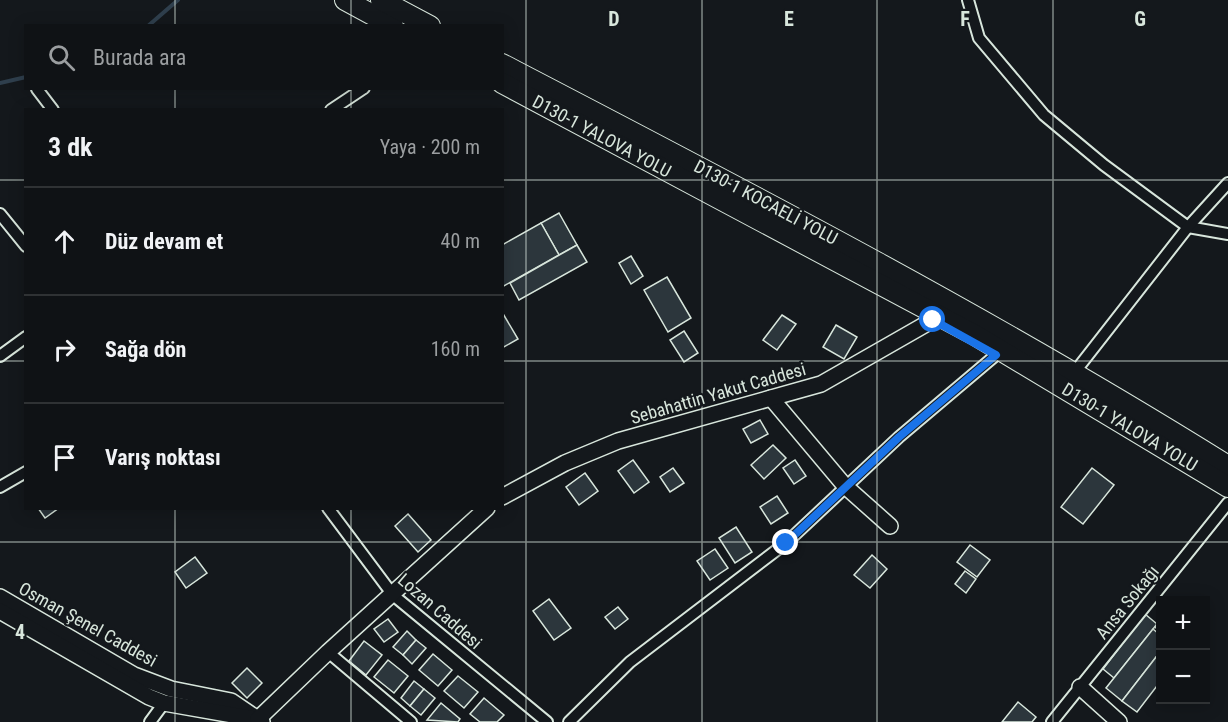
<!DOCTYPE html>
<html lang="tr">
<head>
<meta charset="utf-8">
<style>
  body { margin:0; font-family:"Roboto Condensed",sans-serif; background:#1d2022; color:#f1f3f6 }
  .controls { position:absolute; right:18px; bottom:18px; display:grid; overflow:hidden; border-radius:0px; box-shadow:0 3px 15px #0003 }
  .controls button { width:54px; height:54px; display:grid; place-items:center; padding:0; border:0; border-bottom:2px solid #2f3234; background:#0f1215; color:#f1f3f6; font:30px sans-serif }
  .stop { position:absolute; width:18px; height:18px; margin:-14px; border:4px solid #1a73e8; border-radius:50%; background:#fff }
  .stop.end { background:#1a73e8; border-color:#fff; box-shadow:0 2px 6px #0008 }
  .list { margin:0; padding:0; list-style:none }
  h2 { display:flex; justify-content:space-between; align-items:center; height:78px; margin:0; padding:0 24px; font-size:26px }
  h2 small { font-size:20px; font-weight:400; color:#9b9ea0 }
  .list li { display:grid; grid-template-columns:39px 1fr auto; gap:18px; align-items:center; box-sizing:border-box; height:108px; padding:0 24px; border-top:2px solid #2f3234 }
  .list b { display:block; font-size:22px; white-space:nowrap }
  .list em { font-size:20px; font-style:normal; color:#9b9ea0 }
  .icon { flex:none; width:33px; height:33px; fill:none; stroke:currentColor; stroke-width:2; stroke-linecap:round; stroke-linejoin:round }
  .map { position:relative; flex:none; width:1228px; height:722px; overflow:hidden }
  .search { position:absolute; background:#0f1215; box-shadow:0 3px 15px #0003; left:24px; top:24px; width:480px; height:66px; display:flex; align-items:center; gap:15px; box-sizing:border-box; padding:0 21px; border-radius:0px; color:#9b9ea0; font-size:22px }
  .panel { position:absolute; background:#0f1215; box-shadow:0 3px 15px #0003; left:24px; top:108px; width:480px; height:402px; border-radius:0px }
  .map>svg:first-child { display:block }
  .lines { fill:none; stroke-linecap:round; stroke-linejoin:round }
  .stream { stroke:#2f3f4d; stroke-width:4 }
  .building { fill:#2c363c; stroke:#d8e6dc; stroke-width:1.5 }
  .street-casing { stroke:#d8e6dc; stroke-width:14 }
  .secondary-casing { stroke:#d8e6dc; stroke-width:18 }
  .highway-casing { stroke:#d8e6dc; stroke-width:22 }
  .street { stroke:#14181c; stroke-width:10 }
  .secondary { stroke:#14181c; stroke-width:15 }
  .highway { stroke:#14181c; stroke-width:20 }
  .route { stroke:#1a73e8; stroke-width:8 }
  .grid { fill:none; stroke:#d8e6dc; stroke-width:1.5; stroke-opacity:0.55 }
  .labels { text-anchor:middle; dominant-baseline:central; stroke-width:4.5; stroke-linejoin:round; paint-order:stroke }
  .street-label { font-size:18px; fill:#d8e6dc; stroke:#14181c }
  .grid-label { font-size:20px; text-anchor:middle; font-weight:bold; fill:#d8e6dc; stroke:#14181c; stroke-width:4.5; stroke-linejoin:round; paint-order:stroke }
</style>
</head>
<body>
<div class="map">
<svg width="1228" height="722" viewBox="0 0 1228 722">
  <rect width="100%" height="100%" fill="#14181c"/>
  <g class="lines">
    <g class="stream">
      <path d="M148 26 178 0"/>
      <path d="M0 83 26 77"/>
    </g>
  </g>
  <g class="building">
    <path d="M559 213 577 245 559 255 541 223Z"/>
    <path d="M541 223 559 255 502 287V245Z"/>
    <path d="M577 245 587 262 519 300 510 283Z"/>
    <path d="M631 256 643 276 631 284 619 263Z"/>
    <path d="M667 277 691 318 668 332 644 290Z"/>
    <path d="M502 312 518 339 502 348Z"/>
    <path d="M782 315 796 324 777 350 763 340Z"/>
    <path d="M836 325 857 337 844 359 823 347Z"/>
    <path d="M684 331 698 353 684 362 670 340Z"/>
    <path d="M760 420 768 434 751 443 743 429Z"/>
    <path d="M773 445 786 458 764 479 751 465Z"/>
    <path d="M633 460 649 482 634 493 618 471Z"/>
    <path d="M795 460 806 476 794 484 783 468Z"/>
    <path d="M673 468 684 483 670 492 660 477Z"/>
    <path d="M1092 468 1114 485 1083 524 1061 507Z"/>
    <path d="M585 473 598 491 579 505 566 487Z"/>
    <path d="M777 496 788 513 771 524 760 507Z"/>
    <path d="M38 508H59L45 518Z"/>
    <path d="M408 514 431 540 418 552 395 526Z"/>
    <path d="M736 527 752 552 735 563 719 538Z"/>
    <path d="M970 545 990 560 977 577 957 562Z"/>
    <path d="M715 549 728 568 710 580 697 561Z"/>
    <path d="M872 555 887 569 870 588 854 575Z"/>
    <path d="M195 557 207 573 186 588 175 572Z"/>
    <path d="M965 571 976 579 966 593 955 584Z"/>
    <path d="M549 599 571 628 554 640 533 611Z"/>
    <path d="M618 607 628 619 615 629 605 617Z"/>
    <path d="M1145 614 1157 624 1114 678 1103 669Z"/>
    <path d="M388 619 398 632 384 642 374 629Z"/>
    <path d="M1160 620V632L1155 627Z"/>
    <path d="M1153 629 1160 635V652L1122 701 1106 688Z"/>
    <path d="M407 631 416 640 403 655 393 647Z"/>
    <path d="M416 640 426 648 412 664 403 655Z"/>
    <path d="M364 641 382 655 366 675 349 661Z"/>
    <path d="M1160 652V682L1137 712 1122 701Z"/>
    <path d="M433 654 452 670 438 686 419 670Z"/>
    <path d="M388 660 408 676 394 693 374 677Z"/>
    <path d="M247 668 262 683 247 698 232 683Z"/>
    <path d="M458 676 478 692 464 708 444 691Z"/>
    <path d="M414 681 424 689 410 706 401 698Z"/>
    <path d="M424 689 435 698 421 715 410 706Z"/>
    <path d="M484 698 504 715 497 722H480L470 714Z"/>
    <path d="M1018 702 1036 717 1032 722H1002Z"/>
    <path d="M441 703 460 719 458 722 427 720Z"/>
  </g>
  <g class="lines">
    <defs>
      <g id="street">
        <path d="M968 0 979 38 1044 115 1104 165 1188 227 1228 234"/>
        <path d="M37 89 53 110"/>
        <path d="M331 110 364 88"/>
        <path d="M0 214 26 246"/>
        <path d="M0 356 26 337"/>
        <path d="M1074 373 1188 227 1228 183"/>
        <path d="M0 487 26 472"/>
        <path d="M328 508 393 595 547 722"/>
        <path d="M328 652 411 722"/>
        <path d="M150 722 164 703"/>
        <path d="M569 722 630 662 786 543 899 437 996 355"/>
        <path d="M1052 722 1228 503"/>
      </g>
      <g id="secondary">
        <path d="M771 398 845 486 890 526"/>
        <path d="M502 497 565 463 618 441 821 384 940 316"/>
        <path d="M0 597 134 675 171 689 231 701 262 722"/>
        <path d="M0 611 149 697 164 703 255 719"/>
        <path d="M1080 687 1119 722"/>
        <path d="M258 719 328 652 487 508"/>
      </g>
      <g id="highway">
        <path d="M345 0 393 26"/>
        <path d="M381 0 430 26"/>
        <path d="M502 64C748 192 993 319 1228 466"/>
        <path d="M502 83 975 335 1228 487"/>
      </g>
    </defs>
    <use href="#street" class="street-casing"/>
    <use href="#secondary" class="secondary-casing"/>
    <use href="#highway" class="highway-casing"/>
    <use href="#street" class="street"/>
    <use href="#secondary" class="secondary"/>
    <use href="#highway" class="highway"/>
  </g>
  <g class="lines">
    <path class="route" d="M786 543 899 437 996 355 933 320"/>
  </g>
  <path class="grid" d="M175 0V26M351 0V26M526 0V722M702 0V722M877 0V722M1053 0V722M175 88V110M351 88V110M0 180H26M502 180H1228M0 361H26M502 361H1228M175 508V722M351 508V722M0 542H1228"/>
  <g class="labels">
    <g class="street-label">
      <text transform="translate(602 136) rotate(28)">D130-1 YALOVA YOLU</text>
      <text transform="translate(766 202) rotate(28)">D130-1 KOCAELİ YOLU</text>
      <text transform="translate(718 393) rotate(-16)">Sebahattin Yakut Caddesi</text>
      <text transform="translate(1130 427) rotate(31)">D130-1 YALOVA YOLU</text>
      <text transform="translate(1127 602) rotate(-51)">Ansa Sokağı</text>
      <text transform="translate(440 611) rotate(41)">Lozan Caddesi</text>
      <text transform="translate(88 624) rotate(29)">Osman Şenel Caddesi</text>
    </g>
  </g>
  <g class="grid-label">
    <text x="614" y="26">D</text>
    <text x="789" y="26">E</text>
    <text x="965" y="26">F</text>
    <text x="1140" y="26">G</text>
    <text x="20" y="639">4</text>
  </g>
</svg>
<div class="controls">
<button>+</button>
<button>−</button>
</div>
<div class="stop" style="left:933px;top:320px"></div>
<div class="stop end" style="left:786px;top:543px"></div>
<div class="search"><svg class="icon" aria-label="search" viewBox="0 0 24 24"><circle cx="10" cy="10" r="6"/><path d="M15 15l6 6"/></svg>Burada ara</div>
<section class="panel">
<h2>3 dk<small>Yaya · 200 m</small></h2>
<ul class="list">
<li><svg class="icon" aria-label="ahead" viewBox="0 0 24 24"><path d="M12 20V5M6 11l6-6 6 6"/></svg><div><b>Düz devam et</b></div><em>40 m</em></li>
<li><svg class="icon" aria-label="right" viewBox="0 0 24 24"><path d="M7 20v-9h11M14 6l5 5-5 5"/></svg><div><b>Sağa dön</b></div><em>160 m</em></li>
<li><svg class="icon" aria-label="arrive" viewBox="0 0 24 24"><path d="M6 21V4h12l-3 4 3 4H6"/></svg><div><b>Varış noktası</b></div></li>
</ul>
</section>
</div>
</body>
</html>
